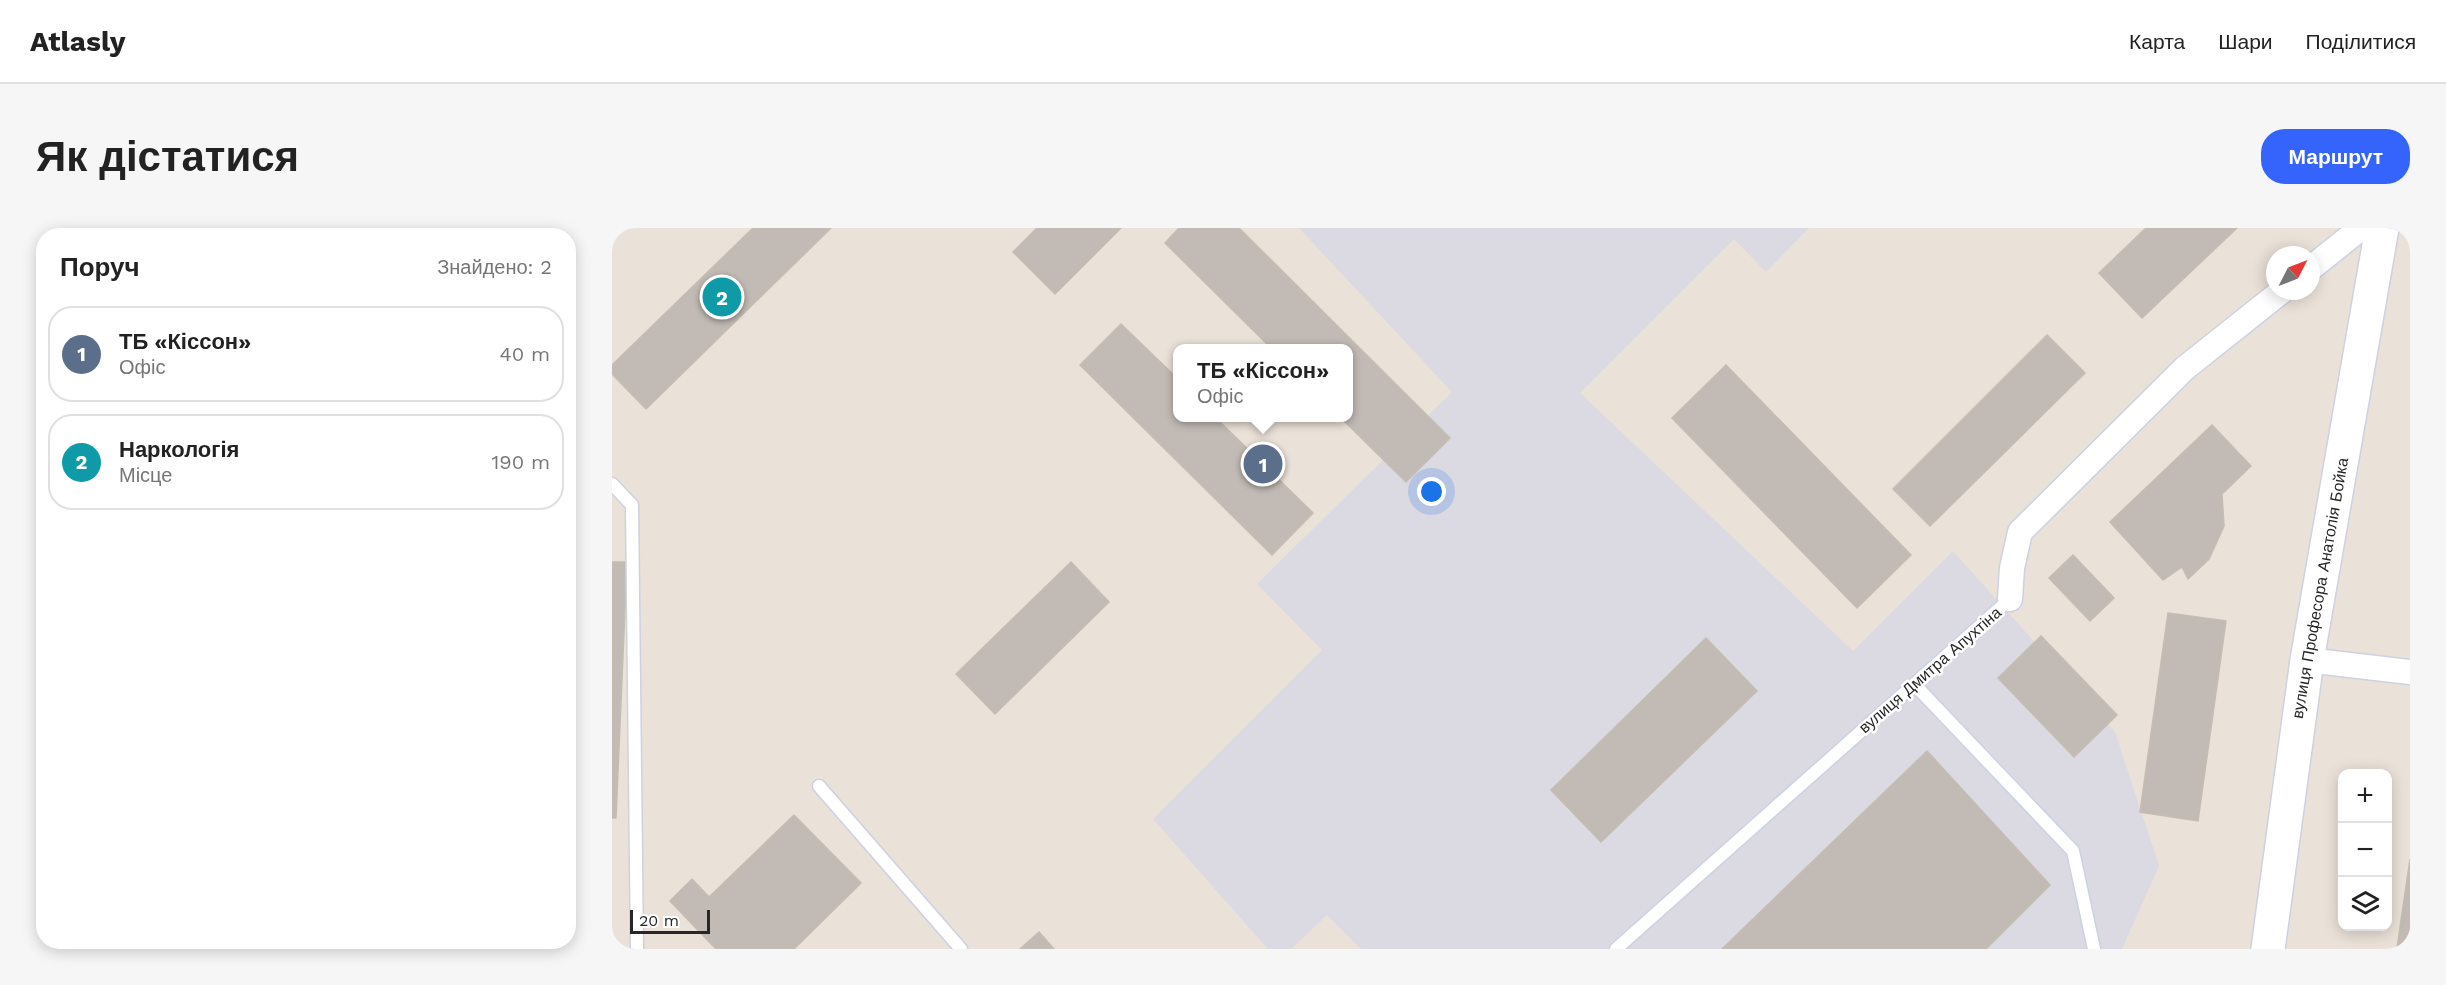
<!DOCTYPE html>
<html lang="uk">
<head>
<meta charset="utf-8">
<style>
  body { margin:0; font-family:"Work Sans",sans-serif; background:#f6f6f6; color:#222 }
  .controls { position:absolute; right:18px; bottom:18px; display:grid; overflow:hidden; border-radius:12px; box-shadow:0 3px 15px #0003 }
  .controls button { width:54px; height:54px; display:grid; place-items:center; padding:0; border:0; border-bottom:2px solid #e0e0e0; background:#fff; color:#222; font:30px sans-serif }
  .compass { position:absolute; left:1654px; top:18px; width:54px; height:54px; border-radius:50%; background:#fff; box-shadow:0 3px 15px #0003; rotate:48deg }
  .scale { position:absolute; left:18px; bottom:15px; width:80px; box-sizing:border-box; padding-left:6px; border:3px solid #272727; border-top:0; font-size:16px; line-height:21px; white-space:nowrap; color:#272727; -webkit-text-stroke:4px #fff; paint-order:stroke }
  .you { position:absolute; left:820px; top:264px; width:21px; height:21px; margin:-15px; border:4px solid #fff; border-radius:50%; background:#1a73e8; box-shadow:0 0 0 9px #1a73e833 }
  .badge { display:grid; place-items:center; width:39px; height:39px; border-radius:50%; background:#3464fb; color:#fff; font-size:20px; font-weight:700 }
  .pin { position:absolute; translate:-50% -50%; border:3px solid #fff; box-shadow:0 2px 6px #0006 }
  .popup { position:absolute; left:561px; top:116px; width:180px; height:78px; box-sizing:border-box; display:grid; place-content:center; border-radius:12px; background:#fff; filter:drop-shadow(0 2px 4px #0005); font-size:20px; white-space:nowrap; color:#767676 }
  .popup b { font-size:22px; color:#222 }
  .popup::after { content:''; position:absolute; left:50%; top:100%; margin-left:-12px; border:12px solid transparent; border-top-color:#fff }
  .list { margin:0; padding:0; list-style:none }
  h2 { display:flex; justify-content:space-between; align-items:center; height:78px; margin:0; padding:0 24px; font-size:26px }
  h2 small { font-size:20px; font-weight:400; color:#767676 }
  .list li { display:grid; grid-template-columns:39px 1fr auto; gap:18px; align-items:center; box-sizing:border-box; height:96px; margin:0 12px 12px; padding:0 12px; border:2px solid #e0e0e0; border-radius:24px }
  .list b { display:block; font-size:22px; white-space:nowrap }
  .list p { margin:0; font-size:20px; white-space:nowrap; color:#767676 }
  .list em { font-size:20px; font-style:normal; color:#767676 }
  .icon { flex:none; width:33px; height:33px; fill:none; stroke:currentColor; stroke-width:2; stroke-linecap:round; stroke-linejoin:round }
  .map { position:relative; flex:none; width:1798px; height:721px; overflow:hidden; border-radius:24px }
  header { display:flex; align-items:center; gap:36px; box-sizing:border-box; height:84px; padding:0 30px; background:#fff; border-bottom:2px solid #e0e0e0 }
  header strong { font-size:28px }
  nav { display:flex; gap:33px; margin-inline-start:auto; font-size:21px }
  .intro { display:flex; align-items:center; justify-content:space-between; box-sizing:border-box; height:144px; padding:0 36px }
  h1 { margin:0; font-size:42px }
  .button { padding:15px 27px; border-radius:24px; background:#3464fb; color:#fff; font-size:21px; font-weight:700 }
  main { display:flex; gap:36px; padding:0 36px }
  aside { flex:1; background:#fff; border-radius:24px; box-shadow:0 3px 15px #0003 }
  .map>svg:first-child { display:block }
  .industrial { fill:#dbd9e2 }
  .building { fill:#c2bbb5; stroke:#c5bdb2; stroke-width:1.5 }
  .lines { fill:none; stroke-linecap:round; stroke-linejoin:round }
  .lane-casing { stroke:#cdd2e1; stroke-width:15 }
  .street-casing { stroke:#cdd2e1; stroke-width:27 }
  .secondary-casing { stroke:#cdd2e1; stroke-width:36 }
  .lane { stroke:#fff; stroke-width:12 }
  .street { stroke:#fff; stroke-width:24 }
  .secondary { stroke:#fff; stroke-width:33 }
  .labels { text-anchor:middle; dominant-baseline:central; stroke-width:5; stroke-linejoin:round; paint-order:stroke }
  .street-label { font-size:16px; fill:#272727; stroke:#fff }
</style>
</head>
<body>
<header>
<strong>Atlasly</strong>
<nav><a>Карта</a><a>Шари</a><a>Поділитися</a></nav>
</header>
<div class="intro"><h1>Як дістатися</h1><a class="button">Маршрут</a></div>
<main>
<aside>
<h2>Поруч<small>Знайдено: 2</small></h2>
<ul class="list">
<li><span class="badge" style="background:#5c6f8a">1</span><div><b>ТБ «Кіссон»</b><p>Офіс</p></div><em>40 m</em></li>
<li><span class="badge" style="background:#0f9aa8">2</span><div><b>Наркологія</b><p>Місце</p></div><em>190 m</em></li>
</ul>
</aside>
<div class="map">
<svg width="1798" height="721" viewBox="0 0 1798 721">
  <rect width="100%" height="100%" fill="#eae1d8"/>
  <path class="industrial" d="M687 0H1197L1154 44 1122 11 968 165 1241 423 1341 323 1503 504 1547 638 1510 721H749L715 687 679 721H656L541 591 710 422 645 356 840 164Z"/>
  <g class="building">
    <path d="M141 0H219L34 181 0 146V137Z"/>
    <path d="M425 0H509L443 66 401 24Z"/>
    <path d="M567 0H627L838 210 794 254 729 190H736V121H660L553 15Z"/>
    <path d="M1534 0H1625L1530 90 1487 45Z"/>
    <path d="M509 96 566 151V190H604L701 285 660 327 468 137Z"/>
    <path d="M1435 107 1473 145 1318 298 1281 261Z"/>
    <path d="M1114 137 1299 327 1245 380 1060 190Z"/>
    <path d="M1600 197 1639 238 1610 266 1612 298 1597 331 1576 351 1570 339 1551 352 1498 294Z"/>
    <path d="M1461 327 1502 370 1478 393 1437 350Z"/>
    <path d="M0 334H15L4 590H0Z"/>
    <path d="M459 334 497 374 383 486 344 446Z"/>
    <path d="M1556 385 1614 393 1586 593 1528 584Z"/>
    <path d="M1429 408 1505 487 1462 529 1386 450Z"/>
    <path d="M1094 410 1145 463 989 614 939 562Z"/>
    <path d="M1315 523 1438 657 1374 721H1110Z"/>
    <path d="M182 587 249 655 182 721H104L58 673 80 651 97 669Z"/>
    <path d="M1798 631V721H1793L1785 720Z"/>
    <path d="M427 704 442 721H408Z"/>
  </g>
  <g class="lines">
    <defs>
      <g id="lane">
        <path d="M0 256 20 277 25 721"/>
        <path d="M1302 456 1461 623 1482 721"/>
        <path d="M207 558 349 721"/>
        <path d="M1004 721 1398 371"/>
      </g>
      <g id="street">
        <path d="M1699 40 1749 0"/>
        <path d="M1398 371 1400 340 1408 304 1573 140 1670 63"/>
        <path d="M1695 432 1798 444"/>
      </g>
      <path id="secondary" d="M1656 721 1695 432 1770 0"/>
    </defs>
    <use href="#lane" class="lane-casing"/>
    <use href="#street" class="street-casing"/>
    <use href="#secondary" class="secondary-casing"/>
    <use href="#lane" class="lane"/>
    <use href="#street" class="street"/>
    <use href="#secondary" class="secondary"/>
  </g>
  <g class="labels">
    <g class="street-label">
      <text transform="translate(1708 360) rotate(-80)">вулиця Професора Анатолія Бойка</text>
      <text transform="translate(1318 442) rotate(-41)">вулиця Дмитра Апухтіна</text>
    </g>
  </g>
</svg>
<div class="controls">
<button>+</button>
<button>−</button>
<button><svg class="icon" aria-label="layers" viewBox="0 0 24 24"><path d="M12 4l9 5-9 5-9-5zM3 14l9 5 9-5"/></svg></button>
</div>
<svg class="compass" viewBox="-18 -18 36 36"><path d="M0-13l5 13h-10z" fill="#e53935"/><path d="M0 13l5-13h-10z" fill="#767676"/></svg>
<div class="scale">20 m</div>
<div class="you"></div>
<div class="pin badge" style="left:651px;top:236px;background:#5c6f8a">1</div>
<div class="popup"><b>ТБ «Кіссон»</b>Офіс</div>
<div class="pin badge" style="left:110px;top:69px;background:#0f9aa8">2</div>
</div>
</main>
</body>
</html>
